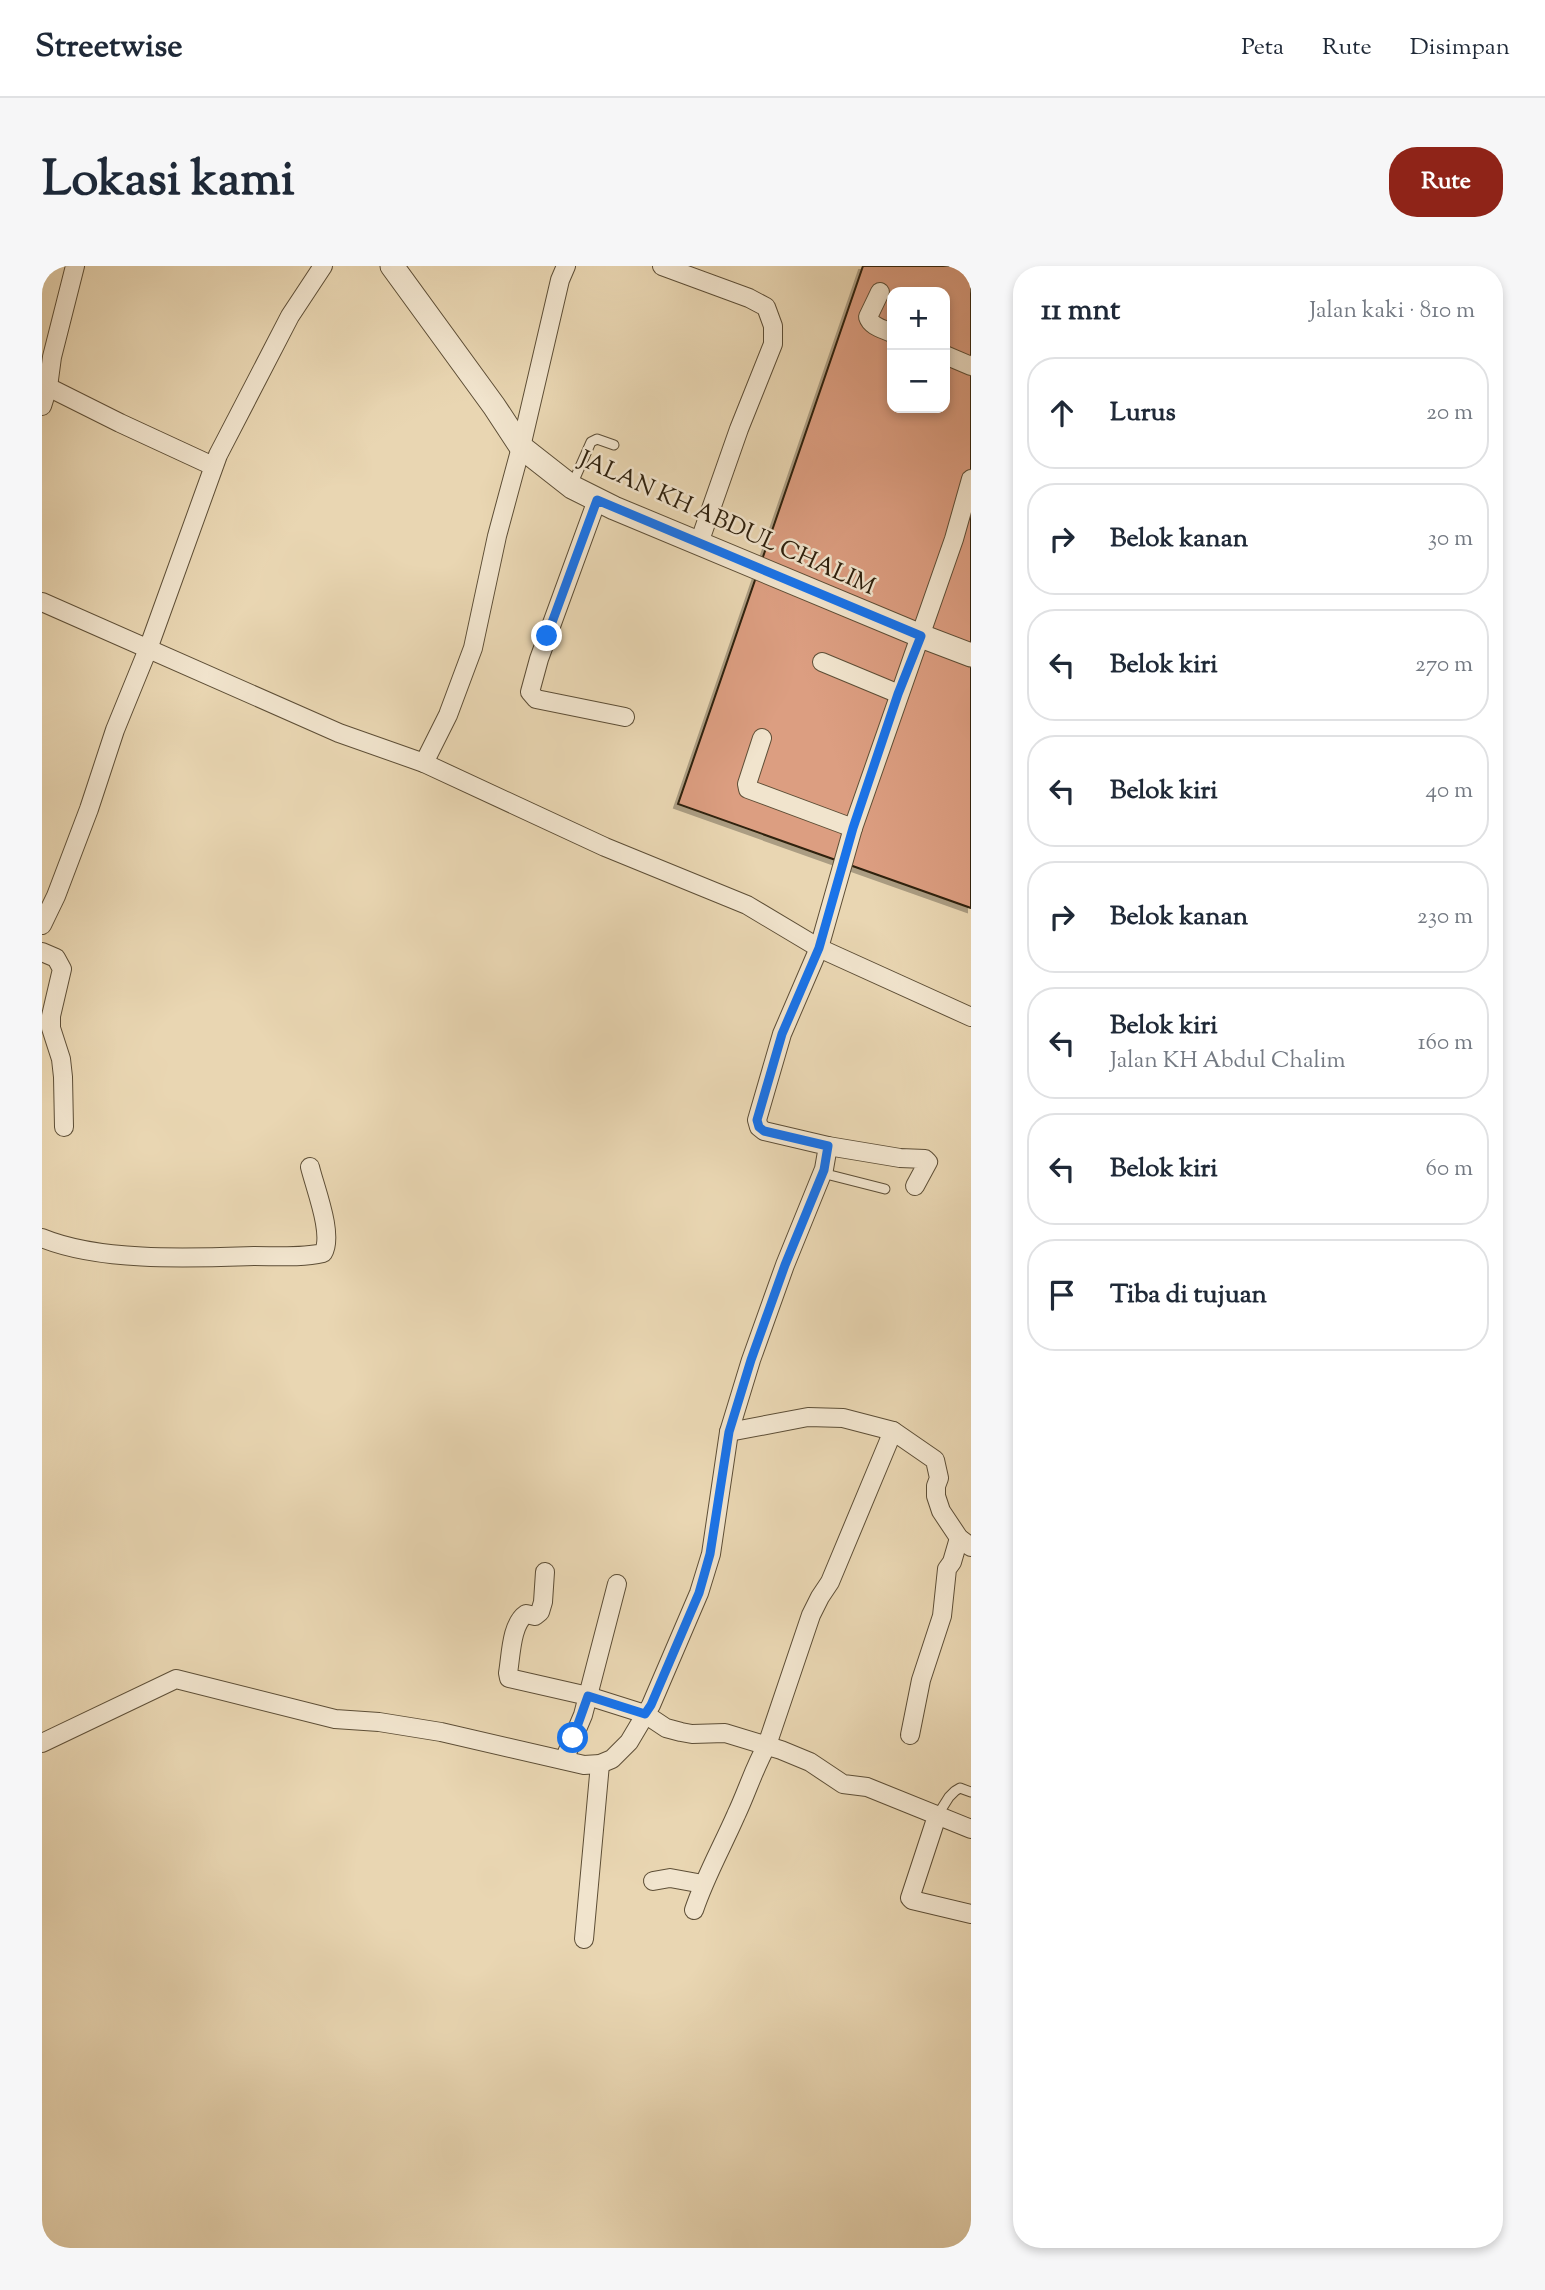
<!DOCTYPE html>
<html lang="id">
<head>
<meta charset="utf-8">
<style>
  body { margin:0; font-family:"Sorts Mill Goudy",serif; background:#f6f6f7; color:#1f2937 }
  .controls { position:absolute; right:21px; top:21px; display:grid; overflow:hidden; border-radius:14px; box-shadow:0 4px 10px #0003 }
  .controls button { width:63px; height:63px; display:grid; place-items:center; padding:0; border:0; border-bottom:2px solid #e0e1e3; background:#fff; color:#1f2937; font:35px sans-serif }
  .stop { position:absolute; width:21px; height:21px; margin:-16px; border:5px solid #1a73e8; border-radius:50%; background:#fff }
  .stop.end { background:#1a73e8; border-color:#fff; box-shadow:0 2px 7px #0008 }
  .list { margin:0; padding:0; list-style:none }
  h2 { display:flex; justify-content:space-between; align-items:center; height:91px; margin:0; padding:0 28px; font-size:30px }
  h2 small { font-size:23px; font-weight:400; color:#747a83 }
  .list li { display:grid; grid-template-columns:46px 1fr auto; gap:21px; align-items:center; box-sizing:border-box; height:112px; margin:0 14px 14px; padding:0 14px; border:2px solid #e0e1e3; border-radius:28px }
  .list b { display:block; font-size:26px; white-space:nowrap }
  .list p { margin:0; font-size:23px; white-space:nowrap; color:#747a83 }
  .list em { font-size:23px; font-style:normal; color:#747a83 }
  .icon { flex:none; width:38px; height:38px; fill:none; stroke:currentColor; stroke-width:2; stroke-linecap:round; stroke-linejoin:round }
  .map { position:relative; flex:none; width:929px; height:1982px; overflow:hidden; border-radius:28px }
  header { display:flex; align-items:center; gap:42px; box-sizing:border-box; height:98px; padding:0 35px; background:#fff; border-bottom:2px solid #e0e1e3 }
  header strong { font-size:33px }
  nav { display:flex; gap:38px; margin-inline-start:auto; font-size:24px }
  .intro { display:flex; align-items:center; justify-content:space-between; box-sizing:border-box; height:168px; padding:0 42px }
  h1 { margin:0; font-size:49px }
  .button { padding:18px 32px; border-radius:28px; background:#8f2418; color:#fff; font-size:24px; font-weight:700 }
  main { display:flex; gap:42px; padding:0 42px }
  aside { flex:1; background:#fff; border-radius:28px; box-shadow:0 4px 10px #0003 }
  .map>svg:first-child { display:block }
  .building { fill:#dc9e81; stroke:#2e200d; stroke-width:2; fill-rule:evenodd; filter:url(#shadow) }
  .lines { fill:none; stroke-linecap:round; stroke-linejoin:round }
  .service-casing { stroke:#5d4e36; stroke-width:11 }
  .minor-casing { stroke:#5d4e36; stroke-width:20 }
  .tertiary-casing { stroke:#5d4e36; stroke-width:25 }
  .service { stroke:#f1e4cd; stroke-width:9 }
  .minor { stroke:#f1e4cd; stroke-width:18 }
  .tertiary { stroke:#f1e4cd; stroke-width:23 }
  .route { stroke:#1a73e8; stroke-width:9 }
  .labels { text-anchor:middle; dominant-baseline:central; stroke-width:5; stroke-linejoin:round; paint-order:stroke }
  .street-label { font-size:24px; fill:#2e200d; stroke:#f1e4cd }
</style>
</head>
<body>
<header>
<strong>Streetwise</strong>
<nav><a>Peta</a><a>Rute</a><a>Disimpan</a></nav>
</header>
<div class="intro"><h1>Lokasi kami</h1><a class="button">Rute</a></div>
<main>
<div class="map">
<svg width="929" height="1982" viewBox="0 0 929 1982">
  <defs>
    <filter id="shadow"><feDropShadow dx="-4" dy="4" stdDeviation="0" flood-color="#0004"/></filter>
  </defs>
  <rect width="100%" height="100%" fill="#e9d6b2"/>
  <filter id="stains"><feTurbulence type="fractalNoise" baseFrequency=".00286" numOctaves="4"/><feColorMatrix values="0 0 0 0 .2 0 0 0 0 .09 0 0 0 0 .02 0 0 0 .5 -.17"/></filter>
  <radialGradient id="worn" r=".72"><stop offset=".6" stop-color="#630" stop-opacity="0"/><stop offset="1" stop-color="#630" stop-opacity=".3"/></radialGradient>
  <path class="building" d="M821 0H929V642L636 538ZM850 26H903V142H850Z"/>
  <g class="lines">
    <defs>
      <g id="service">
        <path d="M530 219 549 176 555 173 572 179"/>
        <path d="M780 907 843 923"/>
        <path d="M895 1550 907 1531 913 1525 918 1522 929 1526"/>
      </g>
      <g id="minor">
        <path d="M620 0 707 32 724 41 731 60V78L697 163 657 277"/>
        <path d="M838 26 826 51C829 61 842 63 850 67"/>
        <path d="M903 89 929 100"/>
        <path d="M6 121 78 157 171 200"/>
        <path d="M0 140 6 121 10 91 33 0"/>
        <path d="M555 234 497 393 488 426 494 433 583 451"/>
        <path d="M0 336 297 467 382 497 563 581 705 639 777 682 929 751"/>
        <path d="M780 396 857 428"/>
        <path d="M720 472 705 518 706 523 811 562"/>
        <path d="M382 497 406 449 431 382 455 270 479 181 518 14 524 0"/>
        <path d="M0 659 14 630 47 543 73 464 106 383 176 189 248 50 281 0"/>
        <path d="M0 686 14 692 20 703 9 750V762L19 793 21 811 22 861"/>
        <path d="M786 880 858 892 883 893 886 896 873 920"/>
        <path d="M0 972C58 996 149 992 212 990 234 990 260 992 281 987 292 969 273 922 268 901"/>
        <path d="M687 1166 766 1151 801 1152 851 1165 893 1194 897 1212 894 1220V1230L899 1245 917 1272 929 1281"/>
        <path d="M503 1306 501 1336 498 1346 493 1350 484 1348C469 1358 469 1390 466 1407L467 1412 546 1430 603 1448 624 1462 639 1466 650 1468 683 1467 739 1484 768 1496 801 1518 825 1521 929 1563"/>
        <path d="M868 1469 879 1414 900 1350 905 1303 910 1296 917 1272"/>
        <path d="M0 1477 134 1413 293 1453 337 1456 399 1466 542 1499 558 1498 570 1493 587 1476 609 1439 657 1327 669 1288 687 1166 709 1094 743 999 782 903 786 880 722 865 717 861 715 854 740 768 777 682 811 562 912 273 929 213"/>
        <path d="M522 1494 541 1449 575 1318"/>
        <path d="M895 1550 868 1632 870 1634 929 1648"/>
        <path d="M611 1615 628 1612 661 1618"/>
        <path d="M652 1644C663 1611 680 1581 694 1549 705 1526 712 1502 725 1479L769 1349 778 1331 788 1316 851 1165"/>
        <path d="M542 1673 558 1498"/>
      </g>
      <path id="tertiary" d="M350 0 452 140 479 181 530 221 572 242 879 370 929 389"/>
    </defs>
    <use href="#service" class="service-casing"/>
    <use href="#minor" class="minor-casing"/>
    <use href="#tertiary" class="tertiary-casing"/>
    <use href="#service" class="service"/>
    <use href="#minor" class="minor"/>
    <use href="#tertiary" class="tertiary"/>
  </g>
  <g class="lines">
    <path class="route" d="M505 370 555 234 879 370 856 428 811 562 777 682 740 768 715 854 717 861 722 865 786 880 782 904 743 999 709 1094 687 1166 668 1288 657 1327 609 1439 603 1448 546 1430 531 1472"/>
  </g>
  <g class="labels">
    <g class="street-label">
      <text transform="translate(685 258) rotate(24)">JALAN KH ABDUL CHALIM</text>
    </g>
  </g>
  <rect width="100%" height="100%" filter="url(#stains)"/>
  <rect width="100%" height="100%" fill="url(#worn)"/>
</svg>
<div class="controls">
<button>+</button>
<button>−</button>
</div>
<div class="stop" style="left:531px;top:1472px"></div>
<div class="stop end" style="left:505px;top:370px"></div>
</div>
<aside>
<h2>11 mnt<small>Jalan kaki · 810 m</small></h2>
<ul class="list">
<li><svg class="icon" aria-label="ahead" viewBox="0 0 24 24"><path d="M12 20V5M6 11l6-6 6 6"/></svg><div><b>Lurus</b></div><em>20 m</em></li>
<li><svg class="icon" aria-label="right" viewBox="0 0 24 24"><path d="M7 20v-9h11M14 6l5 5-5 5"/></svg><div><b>Belok kanan</b></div><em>30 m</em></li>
<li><svg class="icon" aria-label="left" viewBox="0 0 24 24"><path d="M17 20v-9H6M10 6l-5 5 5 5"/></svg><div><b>Belok kiri</b></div><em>270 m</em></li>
<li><svg class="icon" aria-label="left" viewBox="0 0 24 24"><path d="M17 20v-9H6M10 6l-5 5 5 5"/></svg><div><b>Belok kiri</b></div><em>40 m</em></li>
<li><svg class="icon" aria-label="right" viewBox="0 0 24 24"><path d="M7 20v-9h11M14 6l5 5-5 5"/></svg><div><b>Belok kanan</b></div><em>230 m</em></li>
<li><svg class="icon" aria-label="left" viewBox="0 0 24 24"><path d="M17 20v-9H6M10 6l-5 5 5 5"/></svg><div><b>Belok kiri</b><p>Jalan KH Abdul Chalim</p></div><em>160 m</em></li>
<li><svg class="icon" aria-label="left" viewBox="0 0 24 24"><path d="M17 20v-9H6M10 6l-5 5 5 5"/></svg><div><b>Belok kiri</b></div><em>60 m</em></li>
<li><svg class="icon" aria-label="arrive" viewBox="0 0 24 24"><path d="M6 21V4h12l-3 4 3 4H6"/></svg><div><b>Tiba di tujuan</b></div></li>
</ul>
</aside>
</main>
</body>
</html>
